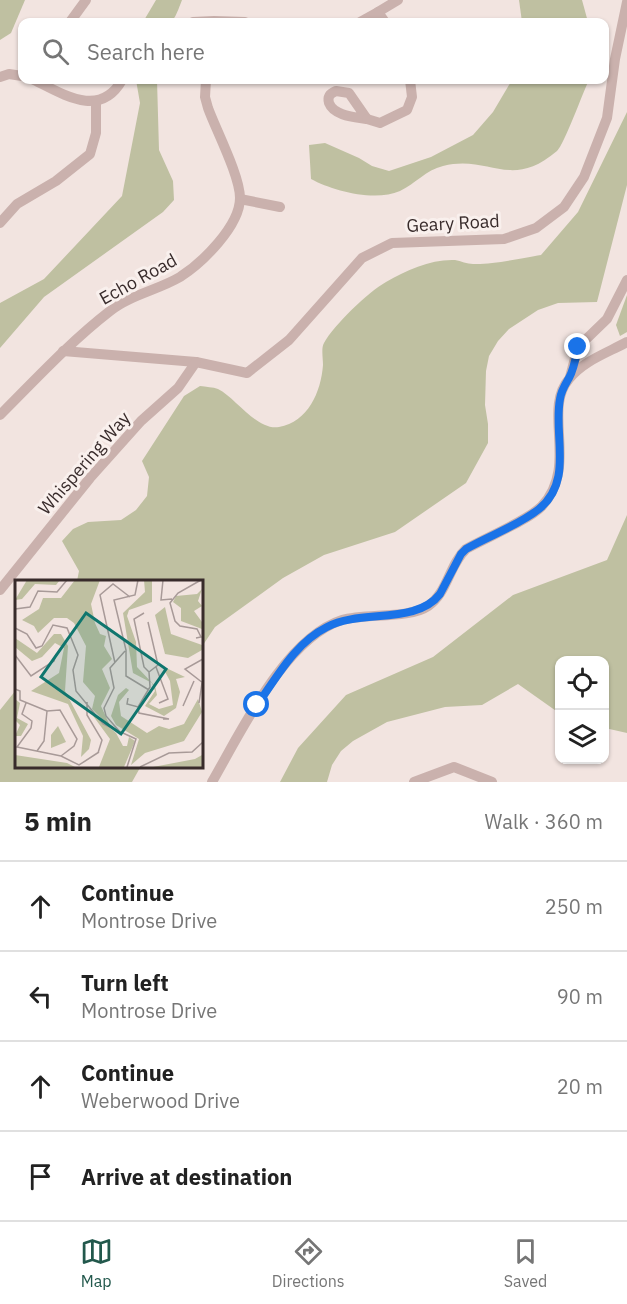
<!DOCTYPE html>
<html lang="en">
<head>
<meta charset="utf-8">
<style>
  body { margin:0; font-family:"IBM Plex Sans",sans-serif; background:#f6f6f6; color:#222 }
  .controls { position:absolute; right:18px; bottom:18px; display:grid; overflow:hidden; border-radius:12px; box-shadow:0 2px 4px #0004 }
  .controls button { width:54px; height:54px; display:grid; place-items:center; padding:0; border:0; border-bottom:2px solid #e0e0e0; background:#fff; color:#222; font:30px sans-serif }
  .stop { position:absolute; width:18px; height:18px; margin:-14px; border:4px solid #1a73e8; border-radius:50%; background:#fff }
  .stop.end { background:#1a73e8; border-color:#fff; box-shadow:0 2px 6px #0008 }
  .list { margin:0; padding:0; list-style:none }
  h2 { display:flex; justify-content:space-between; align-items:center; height:78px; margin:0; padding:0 24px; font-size:26px }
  h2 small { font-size:20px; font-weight:400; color:#767676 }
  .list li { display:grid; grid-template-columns:39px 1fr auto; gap:18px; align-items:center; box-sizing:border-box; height:90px; padding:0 24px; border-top:2px solid #e0e0e0 }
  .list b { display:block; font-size:22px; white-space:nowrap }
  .list p { margin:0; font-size:20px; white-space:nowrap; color:#767676 }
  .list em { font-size:20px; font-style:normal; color:#767676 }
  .icon { flex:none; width:33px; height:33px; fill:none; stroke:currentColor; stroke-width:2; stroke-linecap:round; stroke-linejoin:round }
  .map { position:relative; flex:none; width:627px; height:782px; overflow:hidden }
  .search { position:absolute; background:#fff; box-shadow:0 2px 4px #0004; left:18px; right:18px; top:18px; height:66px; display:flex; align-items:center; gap:15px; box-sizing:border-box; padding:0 21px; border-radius:12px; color:#767676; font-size:22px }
  .sheet { height:438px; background:#fff }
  nav { display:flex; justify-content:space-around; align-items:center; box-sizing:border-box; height:84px; border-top:2px solid #e0e0e0; background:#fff; font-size:16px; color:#767676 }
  nav a { display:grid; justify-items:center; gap:3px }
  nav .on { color:#22584c }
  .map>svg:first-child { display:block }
  .green { fill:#bfc0a1 }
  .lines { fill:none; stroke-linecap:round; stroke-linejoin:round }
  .minor { stroke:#cab1ad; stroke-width:10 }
  .route { stroke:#1a73e8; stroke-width:8 }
  .labels { text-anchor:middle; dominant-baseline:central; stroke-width:6; stroke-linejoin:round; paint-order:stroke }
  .street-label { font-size:18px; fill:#382b2b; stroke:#f9f0ed }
  .inset-road { fill:none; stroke:#a89a98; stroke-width:1.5 }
  .view { fill:#0f766e; fill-opacity:0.15; stroke:#0f766e; stroke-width:3 }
  .inset-edge { fill:none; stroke:#382b2b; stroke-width:3 }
</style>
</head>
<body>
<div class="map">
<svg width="627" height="782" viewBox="0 0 627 782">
  <rect width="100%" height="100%" fill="#f2e4e0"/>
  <g class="green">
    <path d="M0 0H25L11 33 0 40Z"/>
    <path d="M156 0H182C171 29 173 23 143 22Z"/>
    <path d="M519 0H582L588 22H522Z"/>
    <path d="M136 80H157L159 150 173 181 174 200 163 212 44 297 0 348V303L44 279 122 196 140 103Z"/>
    <path d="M512 80H589C583 92 564 145 557 151 510 191 489 154 443 166 426 170 415 184 400 191 375 202 333 191 311 179L309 145 325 143 359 158 372 166 389 171 431 157 473 135 493 112Z"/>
    <path d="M627 112V185L597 302 558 303 538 310 509 329 498 341 489 356 486 371 485 405 488 424V443L466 483 395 532 324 555 283 578 215 627 201 648V581H77L79 571 62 541 73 529 88 522 121 520 136 510 147 496 149 477 142 461 184 396 200 386C206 387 213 387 218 389 236 398 257 431 279 427 308 422 321 392 323 365 323 358 321 348 324 343 334 325 368 292 386 282 407 270 431 259 455 260 461 261 467 264 473 264 490 265 523 258 541 255L578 212Z"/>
    <path d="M627 295V332L620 336 616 325Z"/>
    <path d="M627 515V733L605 728 604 660H560L559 713 518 684 482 705 445 707 387 722 353 741 341 751 332 765 327 782H280L298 748 346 695 433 657 513 595 607 560Z"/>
    <path d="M16 690V766H141L132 782H0V710Z"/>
  </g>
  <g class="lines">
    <g class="minor">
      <path d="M378 12 398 0"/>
      <path d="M70 22 86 0"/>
      <path d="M193 22 214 21 245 22"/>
      <path d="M360 22 378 12 385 22"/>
      <path d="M0 77 9 74 22 76"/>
      <path d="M34 80C63 94 100 119 122 80"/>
      <path d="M336 91 349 93 367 119C355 117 334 116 329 103 327 96 331 93 336 91Z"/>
      <path d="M367 119 380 123 407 110 412 97 410 80"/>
      <path d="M240 199 280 207"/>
      <path d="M0 223 17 204 56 181 90 154 96 133V101"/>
      <path d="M63 351 196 362 247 373 289 340 362 258 392 243 504 239 536 228 564 207 584 177 607 118 615 59 627 2"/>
      <path d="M570 377 578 347 607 319 627 280"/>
      <path d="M0 415C36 379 70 342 110 311 130 295 158 290 180 277 202 263 240 226 240 198 240 176 216 130 208 108L205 97 206 80"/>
      <path d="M0 590 90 478 141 421 178 388 196 362"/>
      <path d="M212 782C241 732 285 638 342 620 366 613 409 619 428 606 448 592 449 565 466 549 485 538 529 520 542 506 579 466 542 410 569 379 583 361 607 353 627 342"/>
      <path d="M414 782 454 767 492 782"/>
    </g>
  </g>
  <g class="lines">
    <path class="route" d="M257 705C277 677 295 643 327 627 361 609 416 625 440 594L461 554 466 549C490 535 518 526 539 509 574 481 553 435 560 399 561 391 565 385 569 378 574 369 576 357 578 347"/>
  </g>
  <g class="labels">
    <g class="street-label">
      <text transform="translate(453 223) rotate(-3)">Geary Road</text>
      <text transform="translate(138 279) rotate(-29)">Echo Road</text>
      <text transform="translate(84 463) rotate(-49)">Whispering Way</text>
    </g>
  </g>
  <g transform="translate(15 580)">
    <rect width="188" height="188" fill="#f2e4e0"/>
    <path d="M12 0H45L41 5 20 4 7 19 0 20ZM60 0H85L76 24 80 43 85 54 91 56 89 66 97 79 87 89 95 108 86 126 96 148 77 129 80 116 68 102 71 66 59 43 52 38H39L23 53 19 46 7 40 24 29 28 18H46ZM129 0H137V22L114 30 112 36 121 62 122 87 140 106 142 115 134 124 144 129 158 125 155 101 147 86 170 97 161 99 165 112 161 128 149 136 130 126 140 111 137 103 118 93 108 33 130 12ZM187 9 183 21 187 26 179 31 187 42V49L166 41V28L158 22 161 16 182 14ZM150 27 156 54 187 65V70L173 78 150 74 140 35ZM39 54H46L53 66 50 111 76 160 74 169 66 177 68 156 53 124 16 111 44 93 49 68 40 63 27 77 17 81 0 67V58L22 73ZM111 108 114 110 104 122 106 136 132 153 144 146 154 149 169 144 183 119 187 132 169 161 130 173 116 185 124 159 101 145 96 136 103 115ZM0 119 5 123 2 138 13 144 6 156H0L5 145 0 140ZM73 129 101 153 108 166H112L114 157 120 161 109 187H84L95 159ZM43 146 51 162 36 168V155ZM0 175 52 183 60 187H0ZM187 175V187H138L180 179Z" fill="#bfc0a1"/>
    <path class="inset-road" d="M123 0 120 15 99 20 111 70V96L134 110M148 0 146 20 157 19M0 29 15 27 23 11 42 12 52 0M129 33 119 39 129 87 134 92M0 48 12 54 21 68 27 66 38 45 52 48 63 75 58 90 61 111 88 144 121 159 112 187M181 58 186 57 182 49 165 46 160 41 155 23 163 13 186 0M0 75 16 96 39 81 41 74M188 79 170 89 188 103M100 83 85 15 98 4 115 17M141 87 153 119 144 123M0 109 5 111V120L32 131M113 118 112 124 123 127 135 107 134 92 143 85 133 42M72 122V135L87 160 83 173M11 123 7 134 17 141 16 148 2 167 46 176 64 185 84 172M184 123 187 103M168 126 179 101M123 127 124 133 154 139H148M32 131 45 130 62 159 59 166 46 176M105 152 91 136 89 128 99 108 95 88 110 71M22 171 29 161 32 131M125 187 154 173 177 172 188 162"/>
    <path class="view" d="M71 33 151 89 106 154 26 97Z"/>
    <rect width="188" height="188" class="inset-edge"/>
  </g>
</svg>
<div class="controls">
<button><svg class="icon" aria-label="locate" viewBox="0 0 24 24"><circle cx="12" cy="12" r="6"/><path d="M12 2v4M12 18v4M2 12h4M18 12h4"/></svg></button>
<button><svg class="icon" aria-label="layers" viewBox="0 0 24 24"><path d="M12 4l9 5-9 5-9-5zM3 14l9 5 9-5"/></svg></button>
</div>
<div class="stop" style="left:257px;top:705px"></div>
<div class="stop end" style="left:578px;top:347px"></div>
<div class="search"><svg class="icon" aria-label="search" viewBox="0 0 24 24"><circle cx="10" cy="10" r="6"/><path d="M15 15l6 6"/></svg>Search here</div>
</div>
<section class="sheet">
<h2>5 min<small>Walk · 360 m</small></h2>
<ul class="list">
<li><svg class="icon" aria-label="ahead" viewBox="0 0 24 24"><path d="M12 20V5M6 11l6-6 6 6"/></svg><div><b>Continue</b><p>Montrose Drive</p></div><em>250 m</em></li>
<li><svg class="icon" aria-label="left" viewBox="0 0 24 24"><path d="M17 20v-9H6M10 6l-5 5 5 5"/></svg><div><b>Turn left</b><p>Montrose Drive</p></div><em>90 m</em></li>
<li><svg class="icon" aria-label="ahead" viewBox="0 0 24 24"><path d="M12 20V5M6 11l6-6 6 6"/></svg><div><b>Continue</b><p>Weberwood Drive</p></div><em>20 m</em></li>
<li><svg class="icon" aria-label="arrive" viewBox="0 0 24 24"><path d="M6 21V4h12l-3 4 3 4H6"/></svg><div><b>Arrive at destination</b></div></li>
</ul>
</section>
<nav>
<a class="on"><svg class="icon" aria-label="map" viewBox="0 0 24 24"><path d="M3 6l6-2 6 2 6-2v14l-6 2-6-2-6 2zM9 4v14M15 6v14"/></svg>Map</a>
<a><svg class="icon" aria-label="directions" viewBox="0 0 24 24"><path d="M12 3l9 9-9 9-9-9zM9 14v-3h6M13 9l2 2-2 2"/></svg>Directions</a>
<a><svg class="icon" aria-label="saved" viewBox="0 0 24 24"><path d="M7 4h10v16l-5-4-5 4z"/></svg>Saved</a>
</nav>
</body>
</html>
